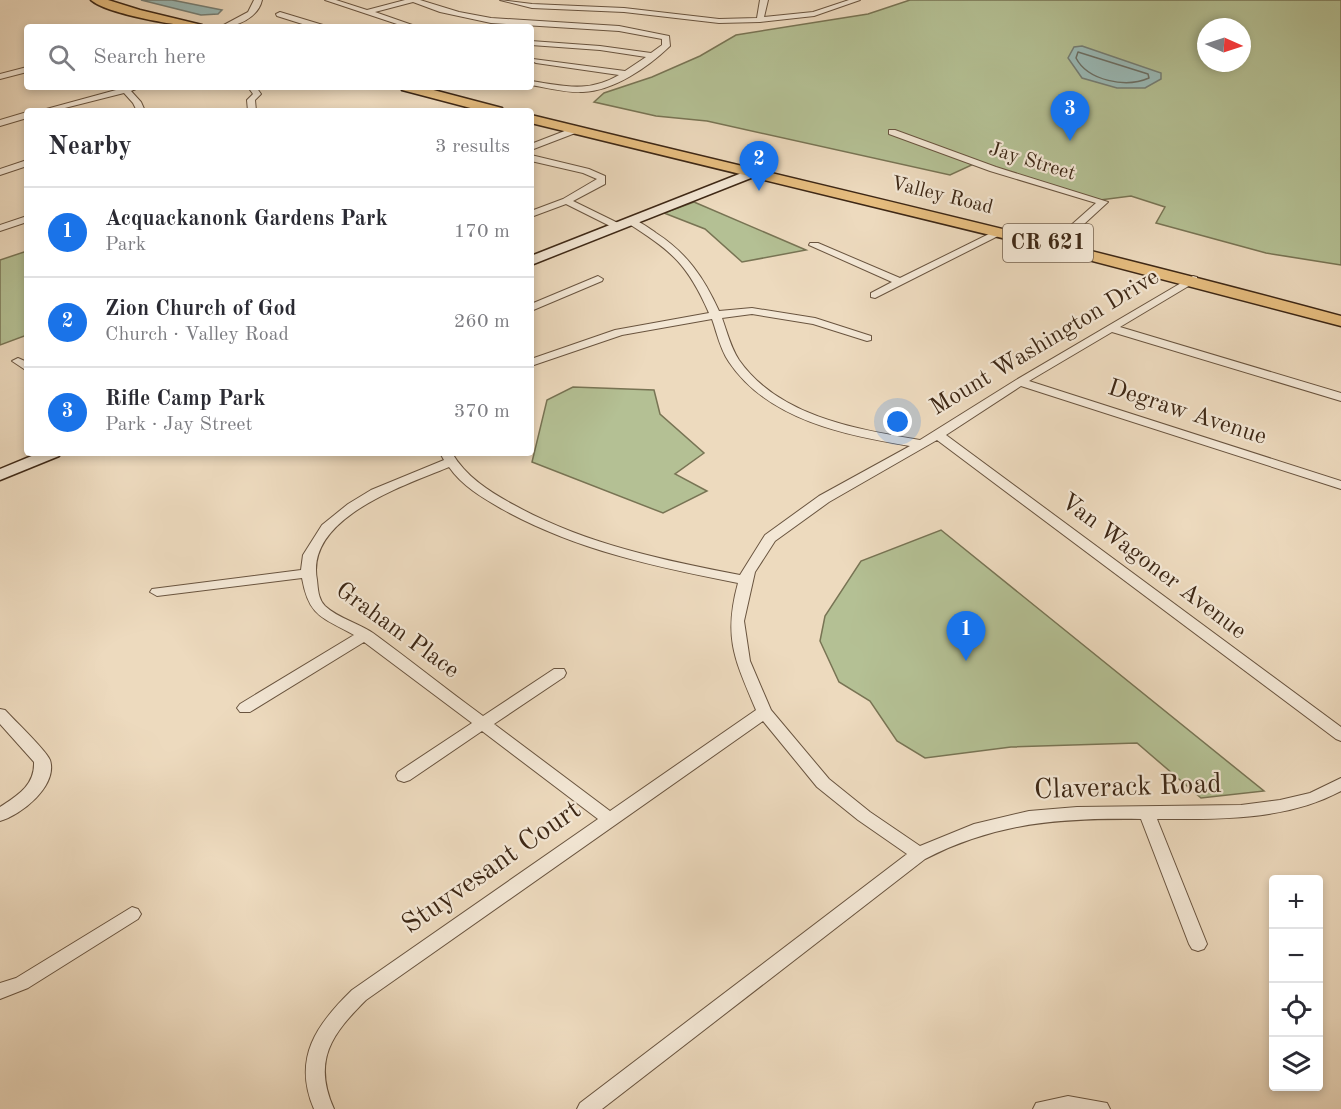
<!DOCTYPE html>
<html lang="en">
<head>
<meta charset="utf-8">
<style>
  body { margin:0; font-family:"Old Standard TT",serif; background:#f7f7f7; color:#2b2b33 }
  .controls { position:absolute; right:18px; bottom:18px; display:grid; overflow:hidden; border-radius:6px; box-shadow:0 3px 9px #0003 }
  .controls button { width:54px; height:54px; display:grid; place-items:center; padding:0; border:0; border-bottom:2px solid #e1e1e2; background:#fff; color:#2b2b33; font:30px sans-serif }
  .compass { position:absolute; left:1197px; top:18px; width:54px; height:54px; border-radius:50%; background:#fff; box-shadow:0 3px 9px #0003; rotate:93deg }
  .you { position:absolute; left:898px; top:422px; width:21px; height:21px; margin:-15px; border:4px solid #fff; border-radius:50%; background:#1a73e8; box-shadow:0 0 0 9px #1a73e833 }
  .badge { display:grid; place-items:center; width:39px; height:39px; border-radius:50%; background:#1a73e8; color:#fff; font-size:20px; font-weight:700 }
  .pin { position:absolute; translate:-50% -50px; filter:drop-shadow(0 2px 3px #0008) }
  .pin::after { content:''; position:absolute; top:32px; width:21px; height:18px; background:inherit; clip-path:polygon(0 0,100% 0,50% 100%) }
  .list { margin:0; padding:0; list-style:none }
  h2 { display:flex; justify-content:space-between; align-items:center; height:78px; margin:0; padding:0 24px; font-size:26px }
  h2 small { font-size:20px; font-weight:400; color:#7c7c81 }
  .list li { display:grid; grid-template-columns:39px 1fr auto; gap:18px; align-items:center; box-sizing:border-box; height:90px; padding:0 24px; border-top:2px solid #e1e1e2 }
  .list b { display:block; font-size:22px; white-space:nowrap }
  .list p { margin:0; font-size:20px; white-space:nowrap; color:#7c7c81 }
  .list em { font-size:20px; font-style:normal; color:#7c7c81 }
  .icon { flex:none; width:33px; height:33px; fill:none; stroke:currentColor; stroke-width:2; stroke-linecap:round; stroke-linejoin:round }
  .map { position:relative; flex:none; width:1341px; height:1109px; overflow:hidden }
  .search { position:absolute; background:#fff; box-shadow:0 3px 9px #0003; left:24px; top:24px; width:510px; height:66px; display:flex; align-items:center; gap:15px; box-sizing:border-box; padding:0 21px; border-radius:6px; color:#7c7c81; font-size:22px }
  .panel { position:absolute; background:#fff; box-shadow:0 3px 9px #0003; left:24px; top:108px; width:510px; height:348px; border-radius:6px }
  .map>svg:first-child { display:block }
  .green { fill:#b4c094; stroke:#787454; stroke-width:1.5; fill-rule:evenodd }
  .water { fill:#9abab7; stroke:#757f76; stroke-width:1.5 }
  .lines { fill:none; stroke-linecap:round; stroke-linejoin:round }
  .shore { stroke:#6c7066; stroke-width:1.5 }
  .minor-casing { stroke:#69543f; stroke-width:2 }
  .secondary-casing { stroke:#3d2715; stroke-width:3 }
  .primary-casing { stroke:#3d2715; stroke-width:3 }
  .minor { fill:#f3e7d5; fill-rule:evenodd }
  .secondary { fill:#f3e7d5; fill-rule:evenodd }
  .primary { fill:#e6bd7f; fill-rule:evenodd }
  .labels { text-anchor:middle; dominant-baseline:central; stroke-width:4.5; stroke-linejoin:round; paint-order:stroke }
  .far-street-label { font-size:20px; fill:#3d2715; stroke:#f3e7d5 }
  .shield { fill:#f3e7d5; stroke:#74614f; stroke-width:1.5 }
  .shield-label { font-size:22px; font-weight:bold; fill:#3d2715 }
  .street-label { font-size:24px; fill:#3d2715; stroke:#f3e7d5 }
  .near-street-label { font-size:28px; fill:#3d2715; stroke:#f3e7d5 }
</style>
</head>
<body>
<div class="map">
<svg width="1341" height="1109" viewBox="0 0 1341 1109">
  <rect width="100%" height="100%" fill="#eddabe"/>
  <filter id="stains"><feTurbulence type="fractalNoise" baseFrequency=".00333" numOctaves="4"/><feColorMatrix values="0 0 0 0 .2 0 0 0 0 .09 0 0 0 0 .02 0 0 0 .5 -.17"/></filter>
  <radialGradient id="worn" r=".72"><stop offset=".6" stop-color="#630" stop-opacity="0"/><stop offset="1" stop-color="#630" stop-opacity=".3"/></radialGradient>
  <g class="green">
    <path d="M910 0H1341V265L1266 253 1156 223 1165 207 1131 196 1100 200 978 162 950 175 707 121 656 116 594 102 604 93 652 77 700 56 736 35 868 14ZM1206 27H1242V63H1206Z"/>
    <path d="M694 202 806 250 742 262 705 229 664 213Z"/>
    <path d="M27 251V335L0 345V260Z"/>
    <path d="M573 387 654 390 660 414 704 453 675 474 707 491 663 513 532 462 547 400Z"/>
    <path d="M941 530 1264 791 1201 798 1137 743 1011 747 925 758 897 741 870 701 839 682 820 641 825 616 861 561Z"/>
  </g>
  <g class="water">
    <path d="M141 0H172L222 10 218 14 201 15Z"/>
    <path d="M1082 46 1161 73V79L1145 88H1117L1082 78 1068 58 1074 47Z"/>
  </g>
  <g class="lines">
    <path class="shore" d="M1078 52 1148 74 1149 78C1126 88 1088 81 1076 58Z"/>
    <defs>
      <g id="minor">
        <path d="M254 0H262C258 18 237 27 220 27L248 12Z"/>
        <path d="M325 0H336L367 10 405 0H420L459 12 491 18 619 26 669 36 670 46C648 67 614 91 583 92 566 93 548 88 531 85V81C565 86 588 93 619 75L536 63 532 61 533 59 625 71 646 57 600 50 531 45V41L600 46 651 53 662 45V39L619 31 491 23 440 12 413 2 375 12 418 27H406Z"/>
        <path d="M500 0 532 4 624 8 719 19 757 18 760 0H768L764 17 813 12 849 0H860L814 16 760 22 719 23 624 12 532 8Z"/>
        <path d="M280 12 323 25 324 27H312L277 16 276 14Z"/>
        <path d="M27 67V72L0 79V74Z"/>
        <path d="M127 87H141L131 91 141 102 145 111H137L133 103 124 93 53 111H39Z"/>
        <path d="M248 87H256L261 94 255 100 256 111H248L247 100 253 94Z"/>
        <path d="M27 112V118L0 126V120Z"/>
        <path d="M575 127 578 128V132L531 150V144Z"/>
        <path d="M889 130H895L996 167 1108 202 1059 247H1051V243L1096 203 990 171 889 134Z"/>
        <path d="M531 155 589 169 605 176V184L573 201 622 225V229H616L566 204 531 217V211L563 199 597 179 583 173 531 161Z"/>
        <path d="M27 160V166L0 175V169Z"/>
        <path d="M27 216V222L0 231V225Z"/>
        <path d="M632 219C641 222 649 228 656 233 687 253 704 278 719 311L752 308 815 318 871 336V340L867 341 813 324 752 314 722 318C727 332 731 348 739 360 779 417 856 429 920 440L1016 380 1193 276 1197 277V281L1120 327 1341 393V401L1112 332 1029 381 1341 481V489L1021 386 946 435 1341 727V741L1336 739 937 440 829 502 775 541 755 572 744 621 750 661 771 710 829 779 870 812 920 846 974 824 1029 811 1077 807 1241 805 1280 800 1310 793 1341 778V791C1285 821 1219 819 1157 819L1207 944 1204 949 1198 951 1192 949 1189 944 1141 819C1061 818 997 822 925 859L602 1109H577L580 1103 907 854 858 820 817 787 763 721 366 1000C332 1034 312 1060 334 1109H314C292 1058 317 1024 352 990L598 819 482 731 410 780 404 782 398 780 396 776 398 772 472 723 364 642 250 712H240L237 708 240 704 354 635C322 617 309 617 302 578L157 596 150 592 152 589 301 570 303 555 322 525 348 504 371 490 444 460 440 453H452C466 477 490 492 514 505 585 544 662 560 740 575L765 535 819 496 910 446C845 435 768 420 729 362 720 349 717 333 712 319L622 335 531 366V359L615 330 709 313C688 265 672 251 629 224L627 222ZM449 467C462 486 483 498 502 509 576 550 656 567 738 583 723 638 735 660 756 710L610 811 494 724 564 677 566 673 564 669H554L483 716C446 689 410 660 373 633 358 623 338 618 325 606 318 599 318 589 317 580 305 518 403 486 449 467Z"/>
        <path d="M999 229 1004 232 1002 234 875 298 871 297V293L892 282 809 245 810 243H818L900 278Z"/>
        <path d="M598 276 603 279 602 281 531 311V304Z"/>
        <path d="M18 358 27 362V371L12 361Z"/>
        <path d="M0 709 5 710C14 720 46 750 50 760 58 786 21 815 0 821V807C18 795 35 785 34 762L0 724Z"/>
        <path d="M132 907 138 909 141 914 138 919 28 988 0 999V983L16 978Z"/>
        <path d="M1068 1096 1107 1103 1110 1109H1033L1036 1103Z"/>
      </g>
      <g id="secondary">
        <path d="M752 169 756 170V176L531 265V256Z"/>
        <path d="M39 453H61L59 456 0 480V469Z"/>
      </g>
      <g id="primary">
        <path d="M91 0H108L140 10 202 25 204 27C181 27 107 14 91 0Z"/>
        <path d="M401 87H422L502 108 504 111H482L402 90Z"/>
        <path d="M531 115C801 181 1072 243 1341 316V326L1035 246 531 123Z"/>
      </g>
    </defs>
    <use href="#minor" class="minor-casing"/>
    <use href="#secondary" class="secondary-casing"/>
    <use href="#primary" class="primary-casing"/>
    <use href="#minor" class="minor"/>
    <use href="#secondary" class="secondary"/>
    <use href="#primary" class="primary"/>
  </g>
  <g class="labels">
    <g class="far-street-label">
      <text transform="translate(1032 162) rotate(17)">Jay Street</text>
      <text transform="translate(942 196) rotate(14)">Valley Road</text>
    </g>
    <rect class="shield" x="1003" y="224" width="90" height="38" rx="4.5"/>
    <g class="shield-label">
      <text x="1048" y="243">CR 621</text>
    </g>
    <g class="street-label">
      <text transform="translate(1045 343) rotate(-31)">Mount Washington Drive</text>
      <text transform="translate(1187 413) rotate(18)">Degraw Avenue</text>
      <text transform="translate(1153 567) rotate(37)">Van Wagoner Avenue</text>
      <text transform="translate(397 631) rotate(36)">Graham Place</text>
    </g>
    <g class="near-street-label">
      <text transform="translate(1128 788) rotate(-2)">Claverack Road</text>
      <text transform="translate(492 868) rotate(-35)">Stuyvesant Court</text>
    </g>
  </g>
  <rect width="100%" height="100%" filter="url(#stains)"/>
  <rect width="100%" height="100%" fill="url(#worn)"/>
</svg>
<div class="controls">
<button>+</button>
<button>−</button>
<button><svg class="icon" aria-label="locate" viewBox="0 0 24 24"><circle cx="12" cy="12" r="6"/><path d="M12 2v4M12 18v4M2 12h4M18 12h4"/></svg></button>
<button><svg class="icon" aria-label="layers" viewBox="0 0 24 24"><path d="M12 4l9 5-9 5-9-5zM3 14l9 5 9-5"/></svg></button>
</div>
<svg class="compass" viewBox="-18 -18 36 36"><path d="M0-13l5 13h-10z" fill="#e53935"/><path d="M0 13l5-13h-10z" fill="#7c7c81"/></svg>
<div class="you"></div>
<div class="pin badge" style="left:966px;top:661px">1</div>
<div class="pin badge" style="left:759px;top:191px">2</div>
<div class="pin badge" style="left:1070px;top:141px">3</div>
<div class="search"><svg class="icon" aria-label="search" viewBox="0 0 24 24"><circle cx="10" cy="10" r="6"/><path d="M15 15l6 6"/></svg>Search here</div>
<section class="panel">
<h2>Nearby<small>3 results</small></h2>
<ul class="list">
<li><span class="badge">1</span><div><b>Acquackanonk Gardens Park</b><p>Park</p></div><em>170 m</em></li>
<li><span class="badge">2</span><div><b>Zion Church of God</b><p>Church · Valley Road</p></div><em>260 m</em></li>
<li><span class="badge">3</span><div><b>Rifle Camp Park</b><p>Park · Jay Street</p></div><em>370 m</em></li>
</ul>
</section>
</div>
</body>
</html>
